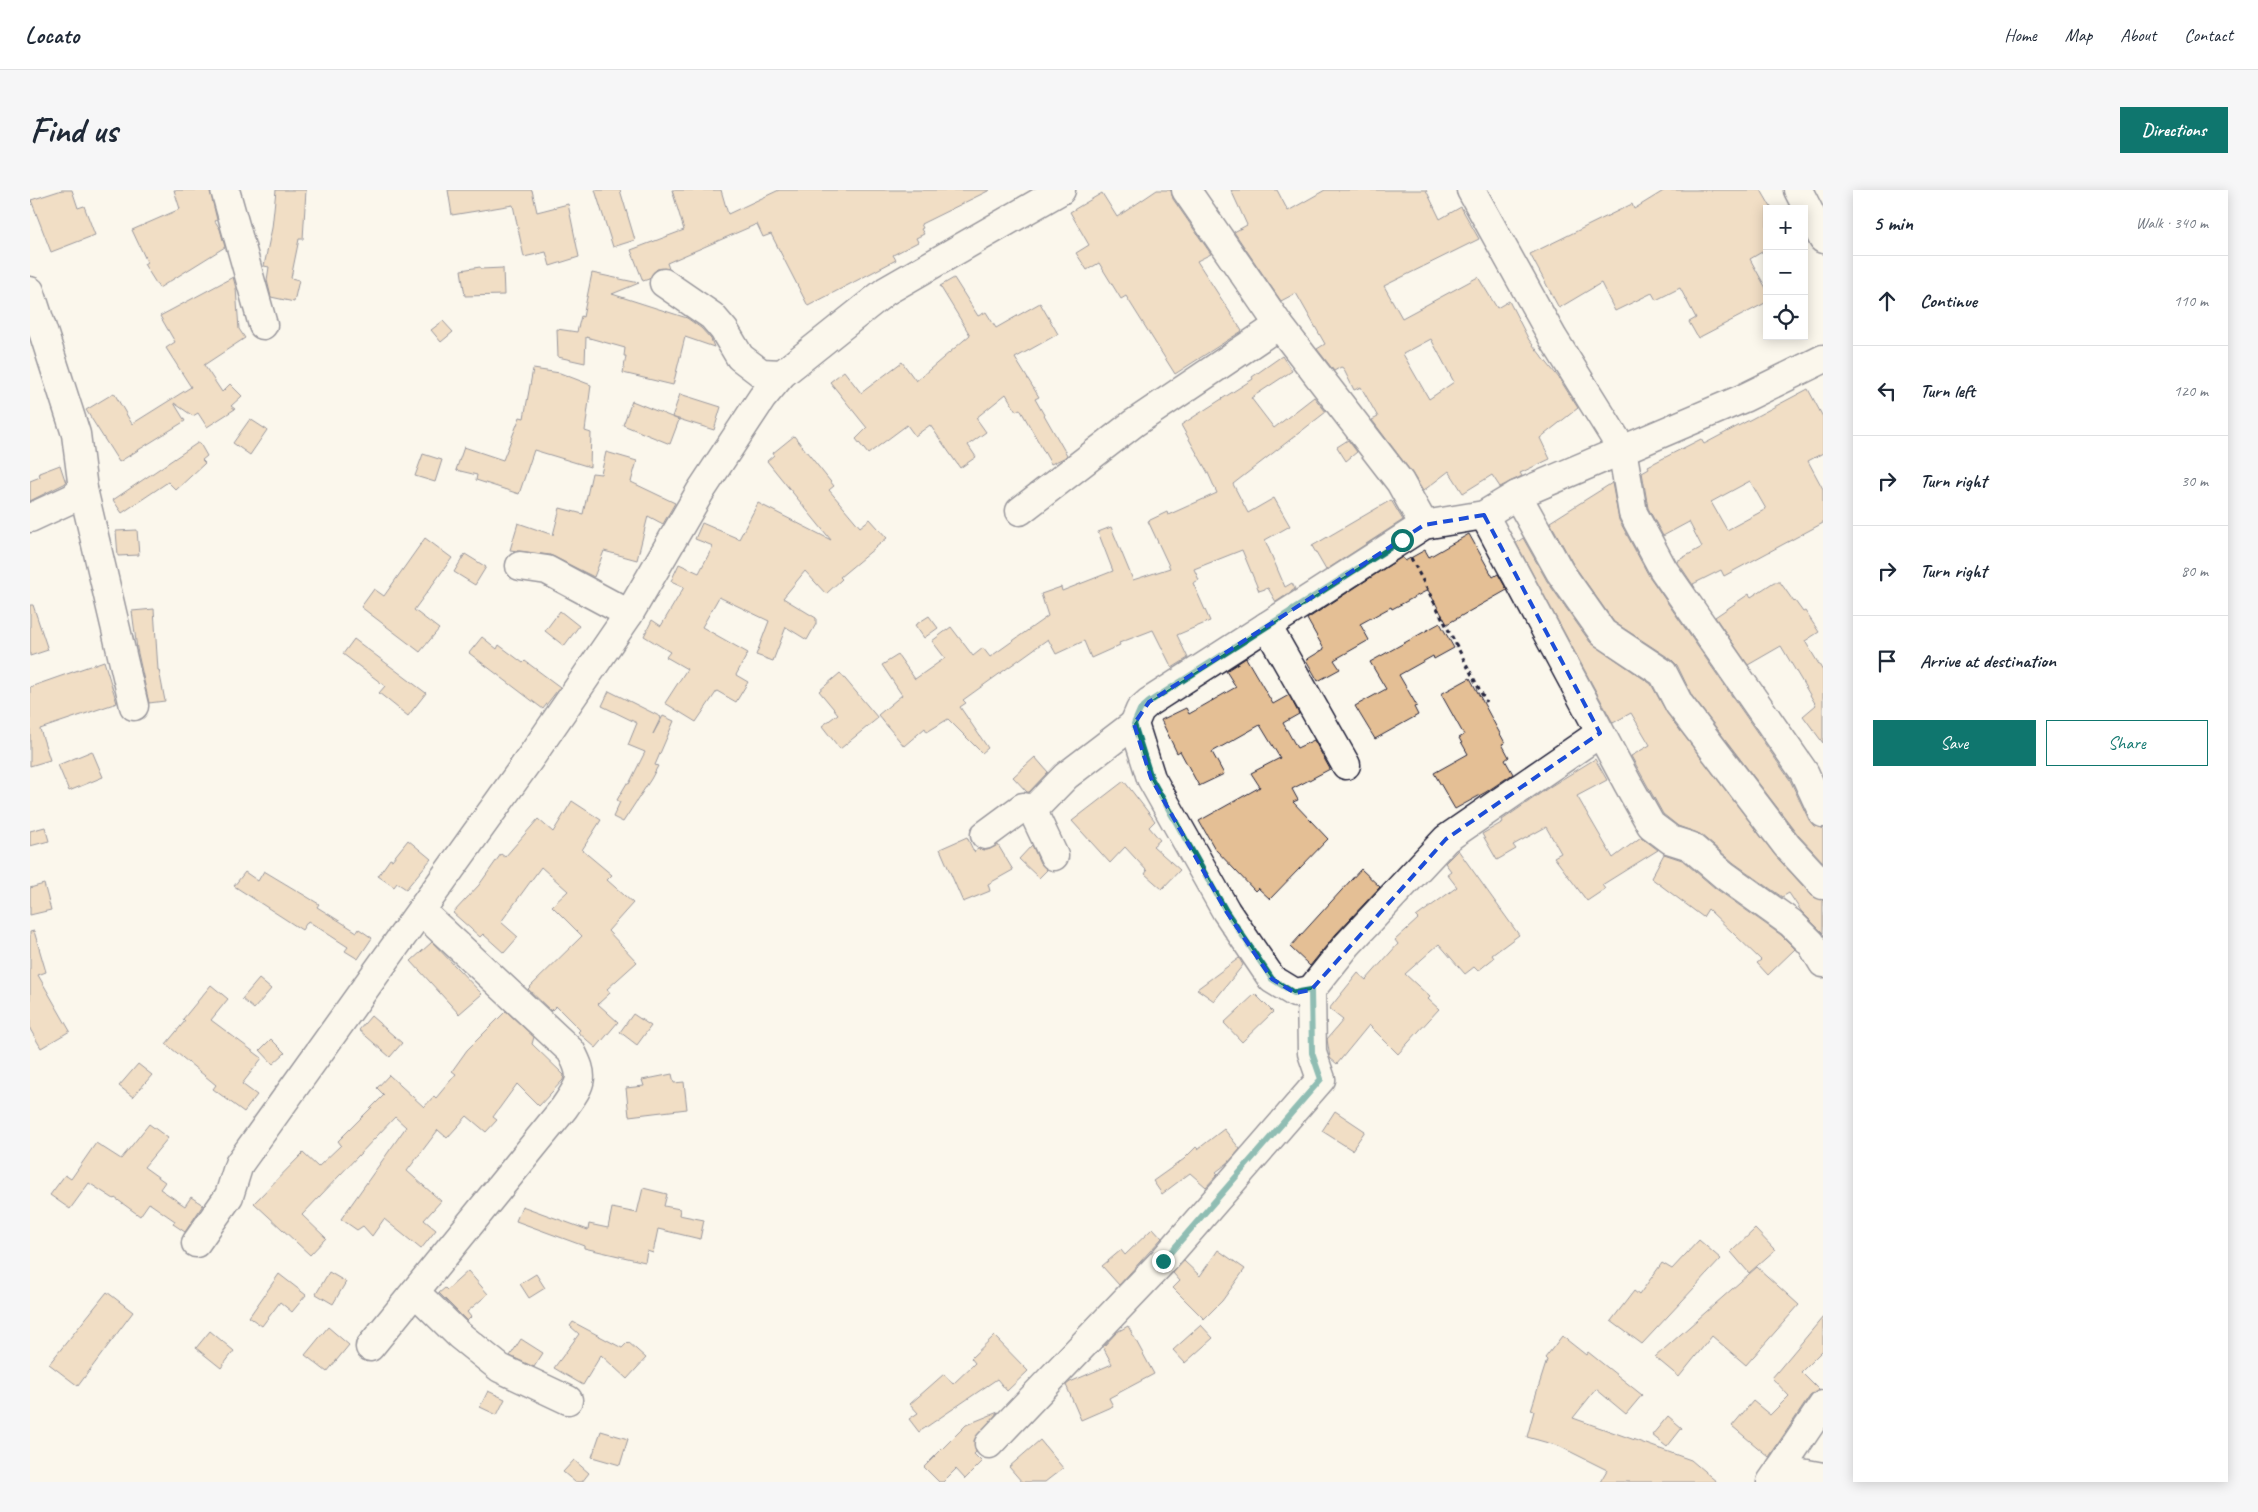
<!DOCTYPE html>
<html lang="en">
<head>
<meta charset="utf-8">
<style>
  body { margin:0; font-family:Caveat,sans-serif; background:#f6f6f7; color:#1f2937 }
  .controls { position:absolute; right:15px; top:15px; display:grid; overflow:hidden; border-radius:0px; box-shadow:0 2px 12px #0003 }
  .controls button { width:45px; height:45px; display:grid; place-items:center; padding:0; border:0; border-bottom:1px solid #e0e1e3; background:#fff; color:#1f2937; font:25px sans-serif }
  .stop { position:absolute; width:15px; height:15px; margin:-11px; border:4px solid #0f766e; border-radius:50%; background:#fff }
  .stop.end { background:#0f766e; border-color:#fff; box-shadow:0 1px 5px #0008 }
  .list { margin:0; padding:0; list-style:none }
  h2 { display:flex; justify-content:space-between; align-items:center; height:65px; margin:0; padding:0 20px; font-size:21px }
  h2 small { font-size:16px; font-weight:400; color:#747a83 }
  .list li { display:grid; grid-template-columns:32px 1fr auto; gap:15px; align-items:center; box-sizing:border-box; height:90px; padding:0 20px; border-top:1px solid #e0e1e3 }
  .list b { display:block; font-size:19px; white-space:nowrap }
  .list em { font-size:16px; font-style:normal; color:#747a83 }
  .actions { display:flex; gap:10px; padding:15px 20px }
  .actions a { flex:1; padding:11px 0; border:1px solid #0f766e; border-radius:0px; text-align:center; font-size:18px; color:#0f766e }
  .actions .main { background:#0f766e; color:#fff }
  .icon { flex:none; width:28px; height:28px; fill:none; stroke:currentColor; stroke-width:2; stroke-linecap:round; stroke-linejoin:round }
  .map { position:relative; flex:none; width:1793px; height:1292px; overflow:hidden; border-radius:0px }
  header { display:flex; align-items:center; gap:30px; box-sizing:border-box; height:70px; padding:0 25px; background:#fff; border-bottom:1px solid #e0e1e3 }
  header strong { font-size:24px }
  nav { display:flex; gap:28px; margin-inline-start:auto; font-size:18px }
  .intro { display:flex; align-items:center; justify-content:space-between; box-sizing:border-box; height:120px; padding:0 30px }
  h1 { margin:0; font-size:35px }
  .button { padding:12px 22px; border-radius:0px; background:#0f766e; color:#fff; font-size:18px; font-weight:700 }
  main { display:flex; gap:30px; padding:0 30px }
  aside { flex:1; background:#fff; border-radius:0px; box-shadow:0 2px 12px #0003 }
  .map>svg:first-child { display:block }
  .building { fill:#e4bf95; stroke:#22223b; fill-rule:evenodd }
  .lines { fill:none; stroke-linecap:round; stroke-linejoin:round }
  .minor-casing { stroke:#22223b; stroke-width:31 }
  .path { stroke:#22223b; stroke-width:3; stroke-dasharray:4 4; stroke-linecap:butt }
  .minor { stroke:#fbf7ec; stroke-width:28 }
  .route { stroke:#0f766e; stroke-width:6 }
  .marked { fill:none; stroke:#1d4ed8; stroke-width:4; stroke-dasharray:10 6; stroke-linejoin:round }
</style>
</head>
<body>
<header>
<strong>Locato</strong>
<nav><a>Home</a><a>Map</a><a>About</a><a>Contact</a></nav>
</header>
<div class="intro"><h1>Find us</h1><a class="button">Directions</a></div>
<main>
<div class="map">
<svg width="1793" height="1292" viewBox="0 0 1793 1292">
  <rect width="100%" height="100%" fill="#fbf7ec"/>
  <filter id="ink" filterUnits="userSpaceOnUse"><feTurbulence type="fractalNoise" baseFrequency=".02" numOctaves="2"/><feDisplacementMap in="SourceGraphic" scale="10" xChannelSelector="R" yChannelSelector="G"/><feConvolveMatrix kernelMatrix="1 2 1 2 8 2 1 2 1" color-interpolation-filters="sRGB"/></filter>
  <g filter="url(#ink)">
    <g class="building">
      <path d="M32 0H42L48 18 54 16 65 45 21 62 1 10Z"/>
      <path d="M144 0H180L187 30 185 31 190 39 195 57 129 98 114 74 117 72 102 40 150 19Z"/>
      <path d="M246 0H276L273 49H269L261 88 269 90 264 112 241 107 237 90 239 77 234 76 242 38Z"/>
      <path d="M418 0H502L507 22 538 14 549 67 520 76 516 62 494 67 483 15 422 25Z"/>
      <path d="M565 0H590L605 50 583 57Z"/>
      <path d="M642 0H691L698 24 749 0H960L891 34 893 38 891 39 894 44 886 48 888 52 863 65 866 70 778 116 741 44 733 47 727 34 637 73 639 79H627L619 89 613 91 601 60 654 40Z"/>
      <path d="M1127 0H1141L1143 9 1181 64 1167 71 1212 141 1145 184 1096 106 1091 109 1069 73 1057 80 1046 63 1059 55 1040 22 1072 3 1087 27Z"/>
      <path d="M1201 0H1247L1258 21 1295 0H1396L1410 29 1431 17 1449 49 1354 96 1372 128 1448 87 1467 118 1479 111 1499 150 1529 188 1548 218 1510 248 1520 269 1490 283 1492 286 1470 297 1462 285 1433 303 1419 281 1393 301 1382 283 1342 230 1348 227 1331 197 1324 200 1313 178 1311 177 1304 181 1287 159 1295 154 1266 103 1251 111 1204 42 1217 35ZM1401 149 1424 192 1399 209 1373 164Z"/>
      <path d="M1635 0H1731L1742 19H1737V59L1720 69 1737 100V112L1668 148 1659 132 1666 128 1650 98 1626 110 1622 103 1585 121 1571 93 1529 118 1500 64 1602 14 1604 19Z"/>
      <path d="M450 77 451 79 473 78 474 105 435 106 431 80Z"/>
      <path d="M562 83 609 93 582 104 657 128 671 138 681 149 684 157 655 147 643 195 593 183 596 166H594L595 158 556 147 555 173 528 167 527 139 547 142 551 126 553 127Z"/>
      <path d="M203 87 206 98 209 139 215 148 174 175 192 202 200 194 212 206 201 216 205 219 177 237 168 223 163 226 144 213 155 231 89 272 56 220 84 203 102 234 161 197 136 158 145 152 130 126Z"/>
      <path d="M924 88 948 126 956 122 966 138 1010 113 1028 144 985 168 1009 207 1005 209 1037 265 1034 268 1021 274 990 219 986 221 976 204 946 228 956 242 938 255 946 267 930 278 900 235 885 246 877 235 838 264 826 249 837 238 800 192 814 181 831 203 872 172 886 191 940 145 910 96Z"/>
      <path d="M413 131 423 142 411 152 401 140Z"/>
      <path d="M1252 166 1262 181 1221 208 1244 238 1284 207 1296 222 1203 294 1218 323 1244 308 1260 336 1235 350 1255 397 1262 393 1265 399 1246 412 1238 398 1229 401 1212 360 1164 379 1169 390 1163 393 1180 431 1147 445 1158 468 1142 478 1123 440 1089 453 1090 455 1061 468 1054 451 1026 464 1018 449 933 510 936 513 930 517 958 558 952 563 918 529 897 542 895 538 874 556 848 525 872 505 852 475 868 465 885 489 915 468 902 451 921 437 943 466 953 458 960 467 1018 426 1011 404 1031 397 1032 401 1083 381 1068 342 1081 337 1103 390 1140 378 1118 331 1137 322 1138 325 1187 303 1178 283 1151 235 1223 189 1222 187Z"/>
      <path d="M503 179 530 183 561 195 555 241 561 243 560 277 504 260 489 304 446 290 447 285 426 280 434 257 473 270 490 227 494 228Z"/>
      <path d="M1778 199 1793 227V263L1778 271 1793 299V333L1694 386 1691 380 1663 394 1665 398 1647 371 1672 357 1659 332 1633 346 1618 318 1612 282 1619 278 1618 276 1671 249 1674 254ZM1720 291 1736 319 1697 340 1681 312Z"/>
      <path d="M650 204 691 217 684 240 642 227Z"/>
      <path d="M602 211 649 230 640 254 593 235Z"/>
      <path d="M220 229 237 240 220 265 203 253Z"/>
      <path d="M764 246 804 296 799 300 830 337 840 329 857 348 810 387 812 389 796 404 775 381 753 408 786 428V434L777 450 756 437 743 471 726 465 739 431 689 407 672 437 718 463 706 485 718 492 706 512 687 501 666 532 635 513 657 479 636 467 640 462 614 446 622 430 631 436 654 397 641 391 649 374 669 383 683 356 665 349 672 333 709 349 728 313 801 350 737 271 744 265 743 263Z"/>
      <path d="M1318 250 1327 262 1316 271 1307 257Z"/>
      <path d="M169 252 177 266 172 270 175 273 146 300 138 292 92 323 83 310Z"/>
      <path d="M576 262 607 271 601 292 645 313 633 334 618 326 607 370 574 361 564 387 520 365 480 360 488 333 523 345 530 318 553 324 562 283 571 284Z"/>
      <path d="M393 264 412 270 405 292 385 286Z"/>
      <path d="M30 275 36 293 0 311V291L10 287 9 283Z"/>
      <path d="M1582 293 1589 330 1619 386 1760 590 1779 630 1784 636 1793 638V672L1769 646 1662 506 1647 475 1642 470 1584 432 1543 374 1520 332Z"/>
      <path d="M1361 310 1373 330 1296 380 1282 356Z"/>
      <path d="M107 340 109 365 88 366 86 341Z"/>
      <path d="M1439 344 1463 387 1468 384 1477 400 1417 434 1398 400 1362 419 1361 417 1330 434 1339 450 1304 470 1310 479 1288 491 1276 470 1294 459 1277 429 1372 367 1375 371 1395 360 1399 367Z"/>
      <path d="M395 348 422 368 384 420 409 439 390 462 331 417 344 399 354 406Z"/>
      <path d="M1493 348 1517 391 1560 452 1621 494 1637 523 1745 665 1782 706 1793 710V743L1771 721 1759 703 1752 707 1704 673 1670 644 1648 636 1633 624 1601 566 1620 555 1601 523 1583 533 1486 353Z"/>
      <path d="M435 364 456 377 445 395 424 382Z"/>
      <path d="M1744 392H1750L1764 412 1765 411 1773 422 1775 421 1789 442 1775 451 1793 481V553L1773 526 1786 515 1751 456 1718 475 1685 427 1719 404 1721 407Z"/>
      <path d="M0 415H3L18 460 0 466Z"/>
      <path d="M124 419 128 480H129L135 511 119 513 107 459 102 421Z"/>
      <path d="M530 421 549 436 534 456 515 441Z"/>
      <path d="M899 426 908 438 894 448 885 435Z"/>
      <path d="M1410 433 1424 458 1404 469 1403 466 1369 485 1387 516 1384 517 1388 525 1345 549 1325 516 1356 499 1340 472Z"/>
      <path d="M452 447 467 459 469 455 493 473 495 471 530 497 513 519 439 463Z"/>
      <path d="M324 449 396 503 378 526 349 503 355 496 313 464Z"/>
      <path d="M1216 468 1243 514 1259 505 1269 524 1253 533 1267 558 1284 550 1300 579 1262 599 1268 610 1263 612 1298 649 1240 709 1228 698 1225 701 1185 659 1169 631 1230 597 1221 583 1250 568 1230 535 1182 562 1194 584 1169 596 1150 561 1147 563 1131 530 1156 518 1159 524 1206 497 1196 481Z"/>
      <path d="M74 471 87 513 10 539 20 570 0 576V497Z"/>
      <path d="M810 483 848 528 810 559 792 536 808 524 789 501Z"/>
      <path d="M1440 488 1475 553 1472 554 1479 567 1475 570 1483 584 1456 602 1425 619 1404 583 1438 564 1429 548 1434 545 1411 504Z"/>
      <path d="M579 501 631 527 623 544 633 526 644 531 625 575 628 576 621 589 593 632 583 627 590 612 587 610 597 593 599 594 615 562 598 555 607 533 572 516Z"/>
      <path d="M62 561 73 587 39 601 28 575Z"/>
      <path d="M1005 567 1018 582 999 602H997L983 587Z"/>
      <path d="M1565 569 1577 590 1547 606 1583 668 1611 647 1628 660 1572 695 1575 699 1557 711 1524 667 1531 663 1516 637 1483 655 1486 659 1467 670 1452 644 1473 632 1472 630 1521 596Z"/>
      <path d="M1094 591 1125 631 1119 637 1130 650 1123 656 1150 680 1132 699 1115 684 1117 681 1095 657 1080 673 1042 631Z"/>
      <path d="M542 611 571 630 552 660 582 685 577 690 603 713 578 741 607 772 577 799 580 803 568 814 588 832 566 858 548 842 550 840 526 816 521 821 498 799 552 746 522 716 538 701 511 677 471 732 488 747 474 763 453 744 450 747 423 723 449 695 471 664 475 667 508 629 523 642Z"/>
      <path d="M15 637 19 651 0 656V641Z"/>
      <path d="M937 647 944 662 948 659 957 660 968 655 983 680 958 694 960 701 933 712 910 659Z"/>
      <path d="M378 650 401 669 376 699 367 693 364 697 348 686 360 669 362 670Z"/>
      <path d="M1002 655 1010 673 1017 680 1009 688 989 669Z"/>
      <path d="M1428 660 1489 745 1462 765 1464 768 1448 781 1444 777 1435 784 1409 754 1375 784 1400 807 1398 809 1409 819 1368 864 1339 835 1307 874 1300 868 1297 849 1313 830 1299 819 1328 783 1336 790 1368 754 1365 750 1388 729 1386 727 1427 697 1417 684 1421 681 1415 673Z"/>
      <path d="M1634 664 1652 670 1685 698 1751 745 1765 759 1738 785 1727 773 1731 770 1678 719 1673 727 1621 688Z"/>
      <path d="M1331 679 1350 697 1306 744 1280 776 1260 757Z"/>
      <path d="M234 681 289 714 287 717 327 742 329 739 342 748 328 769 315 761 318 757 278 731 272 740 204 696 215 682 228 691Z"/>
      <path d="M14 694 21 720 0 725V698Z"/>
      <path d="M4 741 16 782 8 785 40 841 11 858 0 839V742Z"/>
      <path d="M402 752 452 804 429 824 381 771Z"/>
      <path d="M1209 768 1213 775 1184 811 1167 799Z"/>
      <path d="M229 789 241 799 224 819 212 809Z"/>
      <path d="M181 795 198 809 181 830 232 868 212 894 227 905 214 922 183 899 186 895 136 854 155 831 153 829Z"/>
      <path d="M1225 804 1243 822 1212 852 1194 833Z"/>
      <path d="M476 821 504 847 502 854 534 885 533 890 509 916 487 894 463 927 467 930 456 942 437 926 417 948 408 940 377 981 411 1011 394 1030 406 1040 391 1059 354 1029 342 1046 333 1036 327 1040 311 1029 376 937 365 927 272 1025 296 1048 280 1065 224 1013 273 963 288 977 311 955 308 951 354 905 347 898 359 885 394 917 404 906 406 908 426 884 422 881 437 860Z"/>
      <path d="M603 824 621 836 607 855 590 842Z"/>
      <path d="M341 826 372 853 360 867 329 840Z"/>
      <path d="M241 849 255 863 243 874 230 860Z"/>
      <path d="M108 874 122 885 103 907 89 896Z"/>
      <path d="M642 884 644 893 654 892 657 919 599 926 596 898 614 896 612 890Z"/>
      <path d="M1305 921 1335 941 1322 960 1292 941Z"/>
      <path d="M119 934 138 948 114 977 135 992 130 999 155 1016 161 1007 173 1015 155 1042 143 1034 145 1031 119 1013 110 1026 85 1008 84 1009 59 993 40 1019 20 1005 35 985 41 989 66 953 91 969Z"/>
      <path d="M1194 939 1210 959 1199 972 1186 982 1188 984 1176 997 1160 983 1132 1004 1123 991 1154 969 1166 957 1168 959Z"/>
      <path d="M613 998 637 1004 634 1016 650 1019 649 1025 674 1030 670 1049 628 1039 623 1063 617 1061 615 1072 554 1058V1056L486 1031 492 1016 558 1040 559 1034 578 1038 582 1018 607 1023Z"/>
      <path d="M1123 1038 1132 1048 1089 1095 1072 1076 1091 1060 1095 1065Z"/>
      <path d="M1725 1039 1745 1060 1719 1083 1701 1062Z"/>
      <path d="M1669 1050 1691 1069 1612 1154 1581 1131 1604 1101 1609 1105 1632 1073 1642 1079Z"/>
      <path d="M1188 1060 1215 1079 1192 1111 1174 1129 1143 1098 1150 1091 1143 1083 1154 1071 1170 1086Z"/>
      <path d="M1727 1077 1769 1115 1716 1175 1682 1146 1649 1187 1625 1167Z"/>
      <path d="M438 1081 458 1104 437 1122 441 1127 437 1131 409 1103 415 1098 417 1100Z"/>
      <path d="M299 1082 316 1092 303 1114 286 1104Z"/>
      <path d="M249 1084 276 1105 262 1122 250 1112 232 1136 219 1127Z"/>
      <path d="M506 1084 515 1098 499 1108 490 1094Z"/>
      <path d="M77 1102 103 1122 48 1196 19 1174Z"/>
      <path d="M1793 1127V1160L1771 1182 1789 1200 1780 1206 1739 1267 1702 1236 1723 1211 1740 1225 1759 1206 1742 1188Z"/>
      <path d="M543 1132 592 1158 598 1152 616 1168 597 1189 571 1165 553 1195 524 1178 549 1144 540 1136Z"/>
      <path d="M1171 1135 1183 1148 1155 1173 1143 1160Z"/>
      <path d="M1098 1136 1124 1184 1079 1208 1083 1216 1051 1230 1036 1195 1040 1192 1082 1174 1073 1157 1087 1142Z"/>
      <path d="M298 1137 319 1155 297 1182 275 1165Z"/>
      <path d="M180 1141 204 1161 191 1178 166 1158Z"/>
      <path d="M964 1146 998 1181 977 1201 967 1189 889 1242 879 1229 888 1223 880 1214 914 1184 923 1194 945 1173 941 1168Z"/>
      <path d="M1532 1146 1556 1165 1558 1162 1612 1205 1596 1224 1566 1199 1543 1228 1661 1270 1687 1292H1570L1577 1280 1529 1256 1497 1247 1504 1221 1501 1220 1517 1170 1515 1168Z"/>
      <path d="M491 1149 513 1163 504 1177 480 1166Z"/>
      <path d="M458 1201 475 1209 467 1225 450 1217Z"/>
      <path d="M968 1222 944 1250 946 1262 944 1264 952 1272 935 1289 926 1279 913 1292H909L894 1277 936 1235Z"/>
      <path d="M1638 1226 1652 1238 1637 1257 1622 1245Z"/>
      <path d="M571 1241 598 1249 590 1275 562 1267Z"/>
      <path d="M1010 1250 1033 1278 1015 1292H992L979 1277Z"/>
      <path d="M544 1270 559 1283 552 1292H545L533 1282Z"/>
    </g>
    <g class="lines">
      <defs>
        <g id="minor">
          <path d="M195 0 233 135"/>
          <path d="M1156 0 1249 135 1370 292 1394 335"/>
          <path d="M1441 0 1523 148 1592 259 1603 323 1633 379 1774 582 1793 623"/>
          <path d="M1768 0 1793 49"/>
          <path d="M634 93 682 126 694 140 710 167 731 183 752 184"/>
          <path d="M0 101 46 244 53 299 43 308 0 328"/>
          <path d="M53 299 104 516"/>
          <path d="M1487 305 1530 382 1573 443 1633 483 1649 514 1757 656 1793 695"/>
          <path d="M990 321 1104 233 1249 135"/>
          <path d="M1454 325 1598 594 1621 635 1641 650 1660 656 1694 685 1761 733 1781 753 1793 773"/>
          <path d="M490 376 517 380 599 424"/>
          <path d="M1237 436 1316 575"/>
          <path d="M955 645 993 617 1004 619"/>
          <path d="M1024 666 1007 630 1004 619 1036 586 1104 534"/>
          <path d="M1281 800 1265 803 1242 789 1196 721 1121 588 1104 534 1110 520 1119 512 1394 335 1454 325 1487 305 1714 208 1793 169"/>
          <path d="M166 1053 199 1006 209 974 503 564 599 424 670 302 732 208 752 184 856 101 1031 0"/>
          <path d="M385 1102 429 1145 470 1178 538 1210"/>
          <path d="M340 1157 534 918C551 893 556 889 541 861L391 721"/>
          <path d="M959 1254 1133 1071 1291 889 1282 863 1281 800 1317 755 1416 649 1570 543"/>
          <path d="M1750 1279 1793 1215"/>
          <path d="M1741 1292 1750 1279 1793 1287"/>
        </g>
      </defs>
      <use href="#minor" class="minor-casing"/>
      <path class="path" d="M1381 368 1456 512"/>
      <use href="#minor" class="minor"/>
    </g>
  </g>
  <g class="lines" filter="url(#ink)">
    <path class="route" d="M1133 1071 1291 889 1282 863 1281 800 1264 803 1242 789 1196 721 1121 588 1104 534 1110 520 1119 512 1372 350"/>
  </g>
  <path d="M0 0H1793V1292H0ZM1454 325 1570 543 1416 649 1281 800 1265 803 1242 789 1196 721 1121 588 1104 534 1119 512 1394 335Z" fill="#fbf7ec" fill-opacity=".55" fill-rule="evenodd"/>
  <path class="marked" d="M1454 325 1570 543 1416 649 1281 800 1265 803 1242 789 1196 721 1121 588 1104 534 1119 512 1394 335Z"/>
</svg>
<div class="controls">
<button>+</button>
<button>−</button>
<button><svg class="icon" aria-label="locate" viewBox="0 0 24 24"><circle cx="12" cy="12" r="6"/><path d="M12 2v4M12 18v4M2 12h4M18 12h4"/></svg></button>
</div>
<div class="stop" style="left:1372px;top:350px"></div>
<div class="stop end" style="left:1133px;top:1071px"></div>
</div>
<aside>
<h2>5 min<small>Walk · 340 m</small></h2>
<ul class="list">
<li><svg class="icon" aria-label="ahead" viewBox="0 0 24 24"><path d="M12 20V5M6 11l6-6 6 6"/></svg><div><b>Continue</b></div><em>110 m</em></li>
<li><svg class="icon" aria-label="left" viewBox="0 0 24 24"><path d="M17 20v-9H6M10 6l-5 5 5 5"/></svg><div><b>Turn left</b></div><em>120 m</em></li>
<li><svg class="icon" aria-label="right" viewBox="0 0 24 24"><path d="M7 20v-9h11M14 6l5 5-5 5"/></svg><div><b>Turn right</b></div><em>30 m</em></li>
<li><svg class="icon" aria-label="right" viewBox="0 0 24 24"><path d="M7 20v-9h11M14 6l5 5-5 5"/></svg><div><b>Turn right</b></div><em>80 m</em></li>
<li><svg class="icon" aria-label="arrive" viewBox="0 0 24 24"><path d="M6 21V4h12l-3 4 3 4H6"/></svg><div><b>Arrive at destination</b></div></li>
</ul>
<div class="actions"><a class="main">Save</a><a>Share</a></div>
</aside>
</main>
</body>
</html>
